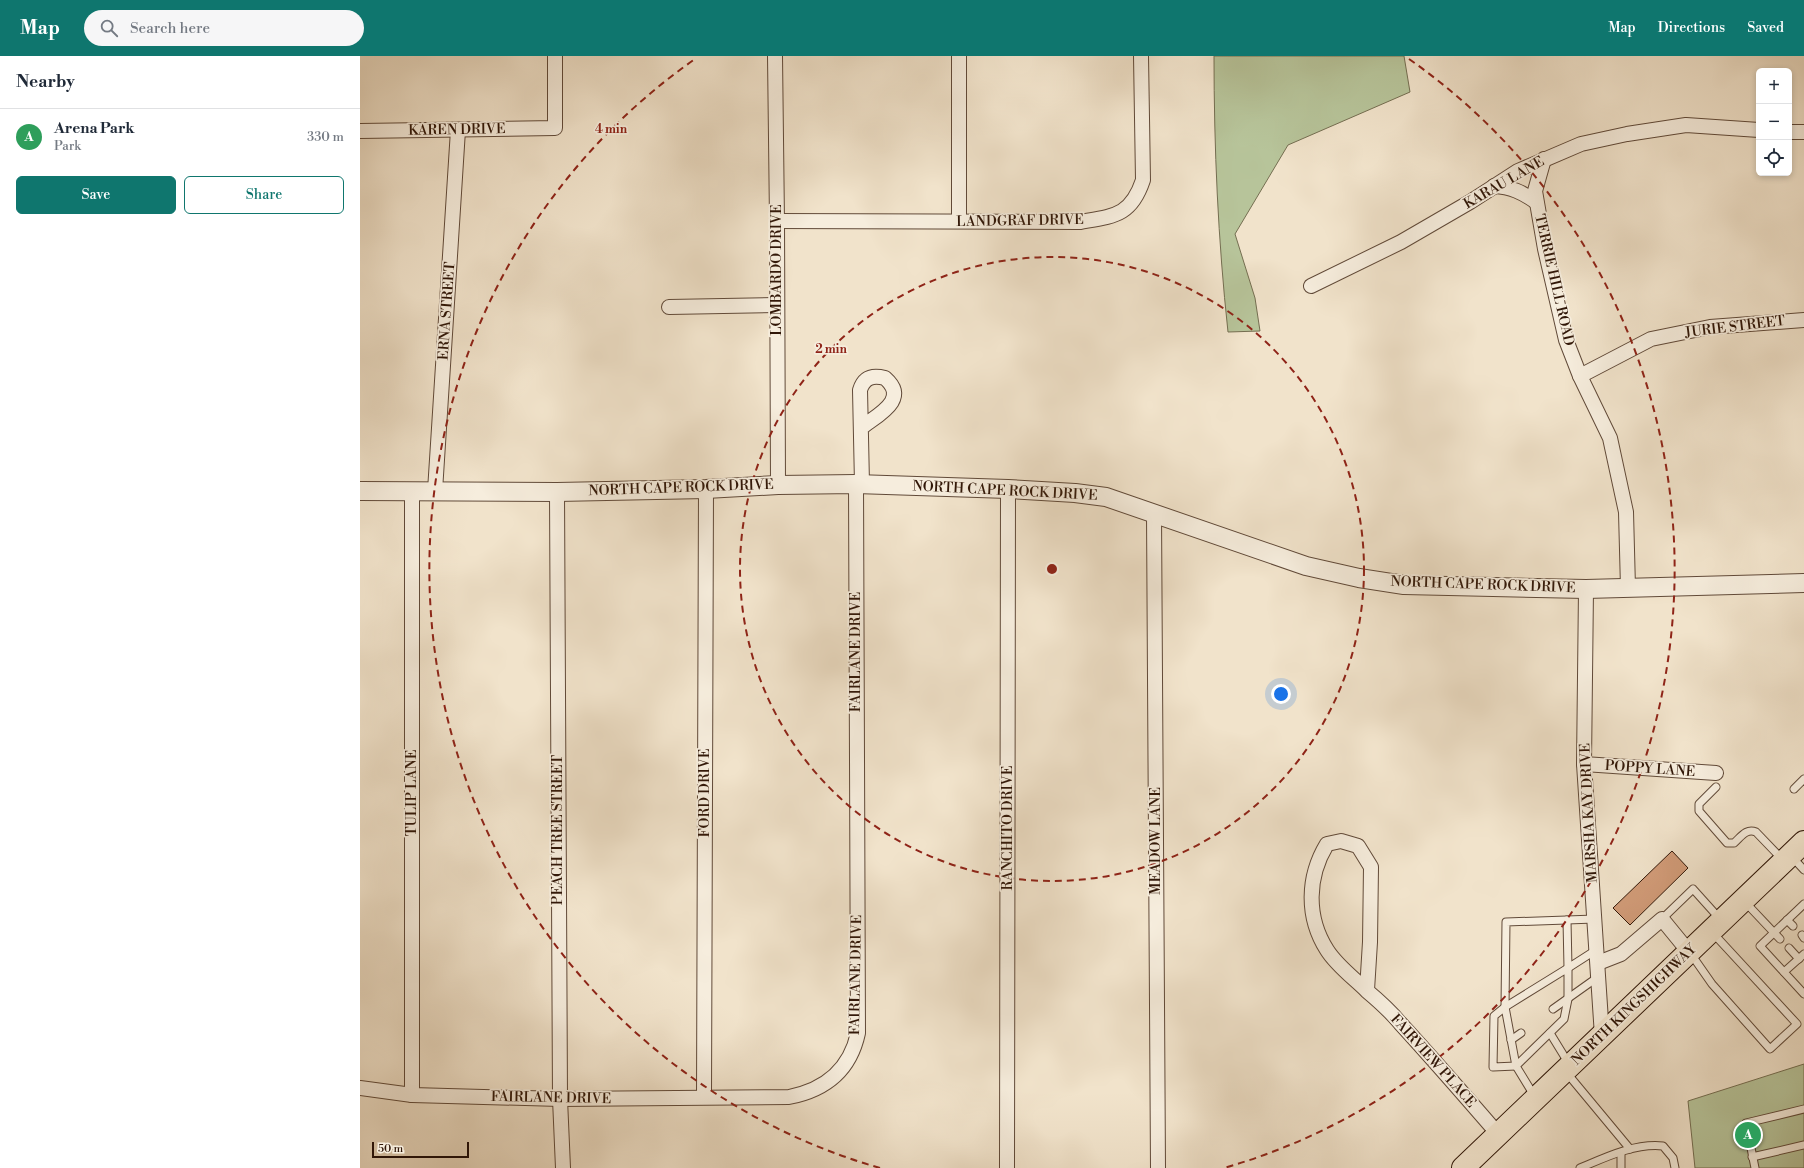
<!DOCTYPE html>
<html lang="en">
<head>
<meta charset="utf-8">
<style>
  body { margin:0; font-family:"Libre Bodoni",serif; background:#f6f6f7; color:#1f2937 }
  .controls { position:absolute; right:12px; top:12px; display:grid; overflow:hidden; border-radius:6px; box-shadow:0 2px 6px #0003 }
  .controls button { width:36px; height:36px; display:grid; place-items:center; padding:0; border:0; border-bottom:1px solid #e0e1e3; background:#fff; color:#1f2937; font:20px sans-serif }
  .scale { position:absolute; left:12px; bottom:10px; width:97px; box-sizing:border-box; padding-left:4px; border:2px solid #311708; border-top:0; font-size:11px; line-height:14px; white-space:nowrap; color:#311708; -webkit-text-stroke:3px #f6eddd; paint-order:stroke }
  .you { position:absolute; left:921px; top:638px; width:14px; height:14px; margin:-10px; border:3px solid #fff; border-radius:50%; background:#1a73e8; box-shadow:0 0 0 6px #1a73e833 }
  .badge { display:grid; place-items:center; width:26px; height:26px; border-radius:50%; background:#0f766e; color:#fff; font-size:13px; font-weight:700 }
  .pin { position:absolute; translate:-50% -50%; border:2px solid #fff; box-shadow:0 1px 4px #0006 }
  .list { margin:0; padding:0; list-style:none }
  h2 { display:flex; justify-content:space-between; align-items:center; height:52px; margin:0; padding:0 16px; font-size:17px }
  h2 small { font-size:13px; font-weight:400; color:#747a83 }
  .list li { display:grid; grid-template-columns:26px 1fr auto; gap:12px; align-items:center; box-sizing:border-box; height:56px; padding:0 16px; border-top:1px solid #e0e1e3 }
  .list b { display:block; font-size:15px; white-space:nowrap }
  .list p { margin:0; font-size:13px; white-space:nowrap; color:#747a83 }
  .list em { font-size:13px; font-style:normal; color:#747a83 }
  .actions { display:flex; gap:8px; padding:12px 16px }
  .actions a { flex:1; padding:9px 0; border:1px solid #0f766e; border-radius:6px; text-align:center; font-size:14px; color:#0f766e }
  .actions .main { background:#0f766e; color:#fff }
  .icon { flex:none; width:22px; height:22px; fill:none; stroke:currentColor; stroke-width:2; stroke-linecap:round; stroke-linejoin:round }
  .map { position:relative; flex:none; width:1444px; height:1112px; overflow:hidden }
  header { display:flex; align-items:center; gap:24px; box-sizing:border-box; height:56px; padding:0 20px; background:#0f766e; color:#fff }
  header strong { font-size:19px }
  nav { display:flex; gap:22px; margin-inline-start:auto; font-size:14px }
  .search { width:280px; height:36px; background:#f6f6f7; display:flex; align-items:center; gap:10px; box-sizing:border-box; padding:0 14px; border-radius:22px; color:#747a83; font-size:15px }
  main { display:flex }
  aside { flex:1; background:#fff }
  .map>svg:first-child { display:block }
  .green { fill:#b7c49a; stroke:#746e51 }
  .building { fill:#d29c79; stroke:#311708 }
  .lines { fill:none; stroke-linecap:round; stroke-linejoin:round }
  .service-casing { stroke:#614a39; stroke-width:9 }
  .minor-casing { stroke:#614a39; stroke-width:16 }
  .tertiary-casing { stroke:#614a39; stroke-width:20 }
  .primary-casing { stroke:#311708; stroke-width:24 }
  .service { stroke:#f6eddd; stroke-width:7 }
  .minor { stroke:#f6eddd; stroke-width:14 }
  .tertiary { stroke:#f6eddd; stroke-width:18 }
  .primary { stroke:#f1e3cb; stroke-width:22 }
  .ring { fill:none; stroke:#8f2418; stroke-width:2; stroke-dasharray:7 5 }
  .labels { text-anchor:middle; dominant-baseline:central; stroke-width:3.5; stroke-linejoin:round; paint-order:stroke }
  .street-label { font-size:14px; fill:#311708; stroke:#f6eddd }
  .centre { fill:#8f2418; stroke:#f6eddd; stroke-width:2 }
  .ring-label { font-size:12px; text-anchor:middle; font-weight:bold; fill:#8f2418; stroke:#f6eddd; stroke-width:3.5; stroke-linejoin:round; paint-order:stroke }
</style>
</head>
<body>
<header>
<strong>Map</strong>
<div class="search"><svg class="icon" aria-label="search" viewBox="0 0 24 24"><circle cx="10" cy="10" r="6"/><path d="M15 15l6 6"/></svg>Search here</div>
<nav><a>Map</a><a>Directions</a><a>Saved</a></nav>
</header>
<main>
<aside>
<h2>Nearby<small></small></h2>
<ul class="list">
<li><span class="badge" style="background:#2e9e5b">A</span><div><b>Arena Park</b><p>Park</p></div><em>330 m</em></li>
</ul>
<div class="actions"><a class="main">Save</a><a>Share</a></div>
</aside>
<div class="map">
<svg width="1444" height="1112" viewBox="0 0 1444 1112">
  <rect width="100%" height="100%" fill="#f1e3cb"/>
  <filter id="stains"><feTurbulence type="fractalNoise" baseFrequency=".005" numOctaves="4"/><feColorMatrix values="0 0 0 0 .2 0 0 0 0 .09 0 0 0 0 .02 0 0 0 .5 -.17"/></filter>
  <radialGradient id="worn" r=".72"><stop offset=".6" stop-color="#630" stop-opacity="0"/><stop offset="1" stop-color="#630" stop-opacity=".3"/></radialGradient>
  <g class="green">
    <path d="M854 0H1044L1050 36 928 89 875 178 895 242 900 275 868 276C858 184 854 92 854 0Z"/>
    <path d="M1444 1008V1112H1335L1328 1045Z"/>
  </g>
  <path class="building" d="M1312 795 1328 812 1270 869 1253 852Z"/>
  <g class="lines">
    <defs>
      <g id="service">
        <path d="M1356 731 1339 748V755L1367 787H1374C1381 781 1386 772 1396 776L1422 803"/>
        <path d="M1434 733 1444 723"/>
        <path d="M1432 801 1444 814"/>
        <path d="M1385 846 1420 883"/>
        <path d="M1444 848 1400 890 1444 938"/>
        <path d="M1302 863 1333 833 1360 863"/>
        <path d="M1207 864 1208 912 1236 894"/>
        <path d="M1427 864 1433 870"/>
        <path d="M1442 879 1444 882"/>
        <path d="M1429 892 1439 903"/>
        <path d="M1331 898 1352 928 1410 993 1437 968 1352 876"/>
        <path d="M1424 916 1444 898"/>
        <path d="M1145 951 1156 1010 1133 1011 1134 960Z"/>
        <path d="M1193 953 1238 921"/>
        <path d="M1190 977 1209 1008"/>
        <path d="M1151 984 1161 977"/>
        <path d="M1206 1016 1270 1093"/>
        <path d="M1175 1041 1156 1010 1204 963 1208 943V912L1145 951 1146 866 1235 863"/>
        <path d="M1261 1097V1112"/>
        <path d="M1392 1101 1444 1089"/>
        <path d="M1220 1112C1246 1101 1275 1087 1303 1090L1313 1102 1315 1112"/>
        <path d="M1395 1112 1386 1067 1444 1053"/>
      </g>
      <g id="minor">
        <path d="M415 0 417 165 418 429"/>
        <path d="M599 0V165"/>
        <path d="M0 75 195 72V0"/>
        <path d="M1429 76H1444"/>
        <path d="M1184 103 1175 135 1185 193 1206 284 1220 320 1250 382 1266 456 1268 532"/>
        <path d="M1134 130C1151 131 1162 136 1176 146"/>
        <path d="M417 165 720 166C754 160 771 160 783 124L781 0"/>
        <path d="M951 230 1041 186 1110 146 1158 115 1221 88 1267 78 1326 69 1399 74"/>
        <path d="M309 251 416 249"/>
        <path d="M1220 320 1291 283 1350 271 1444 264"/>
        <path d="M501 372C517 359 550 344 525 322 513 319 504 321 500 334L502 428"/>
        <path d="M75 435 98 74"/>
        <path d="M197 436 200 1043 203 1112"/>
        <path d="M794 458 798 1112"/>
        <path d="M1226 533 1224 708 1242 980"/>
        <path d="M1224 708 1356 717"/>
        <path d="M1238 907 1261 898 1302 863 1329 896"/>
        <path d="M1007 934 1010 886 1011 811 998 790 981 785 967 788C947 821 946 861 967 894 977 910 994 922 1007 935 1019 945 1030 955 1040 967 1073 1003 1106 1041 1138 1078"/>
        <path d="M0 1032 52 1039 200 1043 429 1041C465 1034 490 1014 498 977L496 428"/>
        <path d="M52 1039V435"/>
        <path d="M344 1041 346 433"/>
        <path d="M647 1112 648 433"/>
      </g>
      <path id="tertiary" d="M0 435 197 436 346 433 418 429 496 428 648 433 715 437 746 441 946 510 999 522 1044 529 1226 533 1444 527"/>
      <path id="primary" d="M1103 1112 1444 786"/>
    </defs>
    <use href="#service" class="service-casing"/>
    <use href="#minor" class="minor-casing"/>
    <use href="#tertiary" class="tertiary-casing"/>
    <use href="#primary" class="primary-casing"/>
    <use href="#service" class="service"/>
    <use href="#minor" class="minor"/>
    <use href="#tertiary" class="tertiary"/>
    <use href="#primary" class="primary"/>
  </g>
  <g class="ring">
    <circle cx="692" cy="513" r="312"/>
    <path d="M520 1112A623 623 0 0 1 335 3M1049 3A623 623 0 0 1 864 1112"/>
  </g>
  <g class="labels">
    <g class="street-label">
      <text transform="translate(97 74) rotate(-1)">KAREN DRIVE</text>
      <text transform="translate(1144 127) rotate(-30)">KARAU LANE</text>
      <text transform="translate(660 165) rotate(-1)">LANDGRAF DRIVE</text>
      <text transform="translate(417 214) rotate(-90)">LOMBARDO DRIVE</text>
      <text transform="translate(1194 224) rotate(77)">TERRIE HILL ROAD</text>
      <text transform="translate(87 255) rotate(-86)">ERNA STREET</text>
      <text transform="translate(1375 271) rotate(-7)">JURIE STREET</text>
      <text transform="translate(321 432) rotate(-2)">NORTH CAPE ROCK DRIVE</text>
      <text transform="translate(645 435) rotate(3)">NORTH CAPE ROCK DRIVE</text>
      <text transform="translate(1123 529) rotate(2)">NORTH CAPE ROCK DRIVE</text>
      <text transform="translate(496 596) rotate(-90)">FAIRLANE DRIVE</text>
      <text transform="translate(1290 713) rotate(4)">POPPY LANE</text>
      <text transform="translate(52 737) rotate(-90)">TULIP LANE</text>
      <text transform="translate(345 737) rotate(-90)">FORD DRIVE</text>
      <text transform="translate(1229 757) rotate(-93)">MARSHA KAY DRIVE</text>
      <text transform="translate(648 772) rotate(-90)">RANCHITO DRIVE</text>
      <text transform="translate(198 774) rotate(-90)">PEACH TREE STREET</text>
      <text transform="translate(796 785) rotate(-90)">MEADOW LANE</text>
      <text transform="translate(496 919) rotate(-89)">FAIRLANE DRIVE</text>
      <text transform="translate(1274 949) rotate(-44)">NORTH KINGSHIGHWAY</text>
      <text transform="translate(1073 1005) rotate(48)">FAIRVIEW PLACE</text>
      <text transform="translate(191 1042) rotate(1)">FAIRLANE DRIVE</text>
    </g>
  </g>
  <circle cx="692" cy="513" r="6" class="centre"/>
  <g class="ring-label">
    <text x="251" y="77">4 min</text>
    <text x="471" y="297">2 min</text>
  </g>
  <rect width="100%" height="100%" filter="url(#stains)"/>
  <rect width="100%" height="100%" fill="url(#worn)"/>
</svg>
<div class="controls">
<button>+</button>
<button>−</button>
<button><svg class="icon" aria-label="locate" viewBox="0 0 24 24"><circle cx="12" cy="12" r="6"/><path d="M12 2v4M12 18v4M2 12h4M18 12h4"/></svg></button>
</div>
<div class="scale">50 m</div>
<div class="you"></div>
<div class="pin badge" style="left:1388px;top:1079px;background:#2e9e5b">A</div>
</div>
</main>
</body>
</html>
